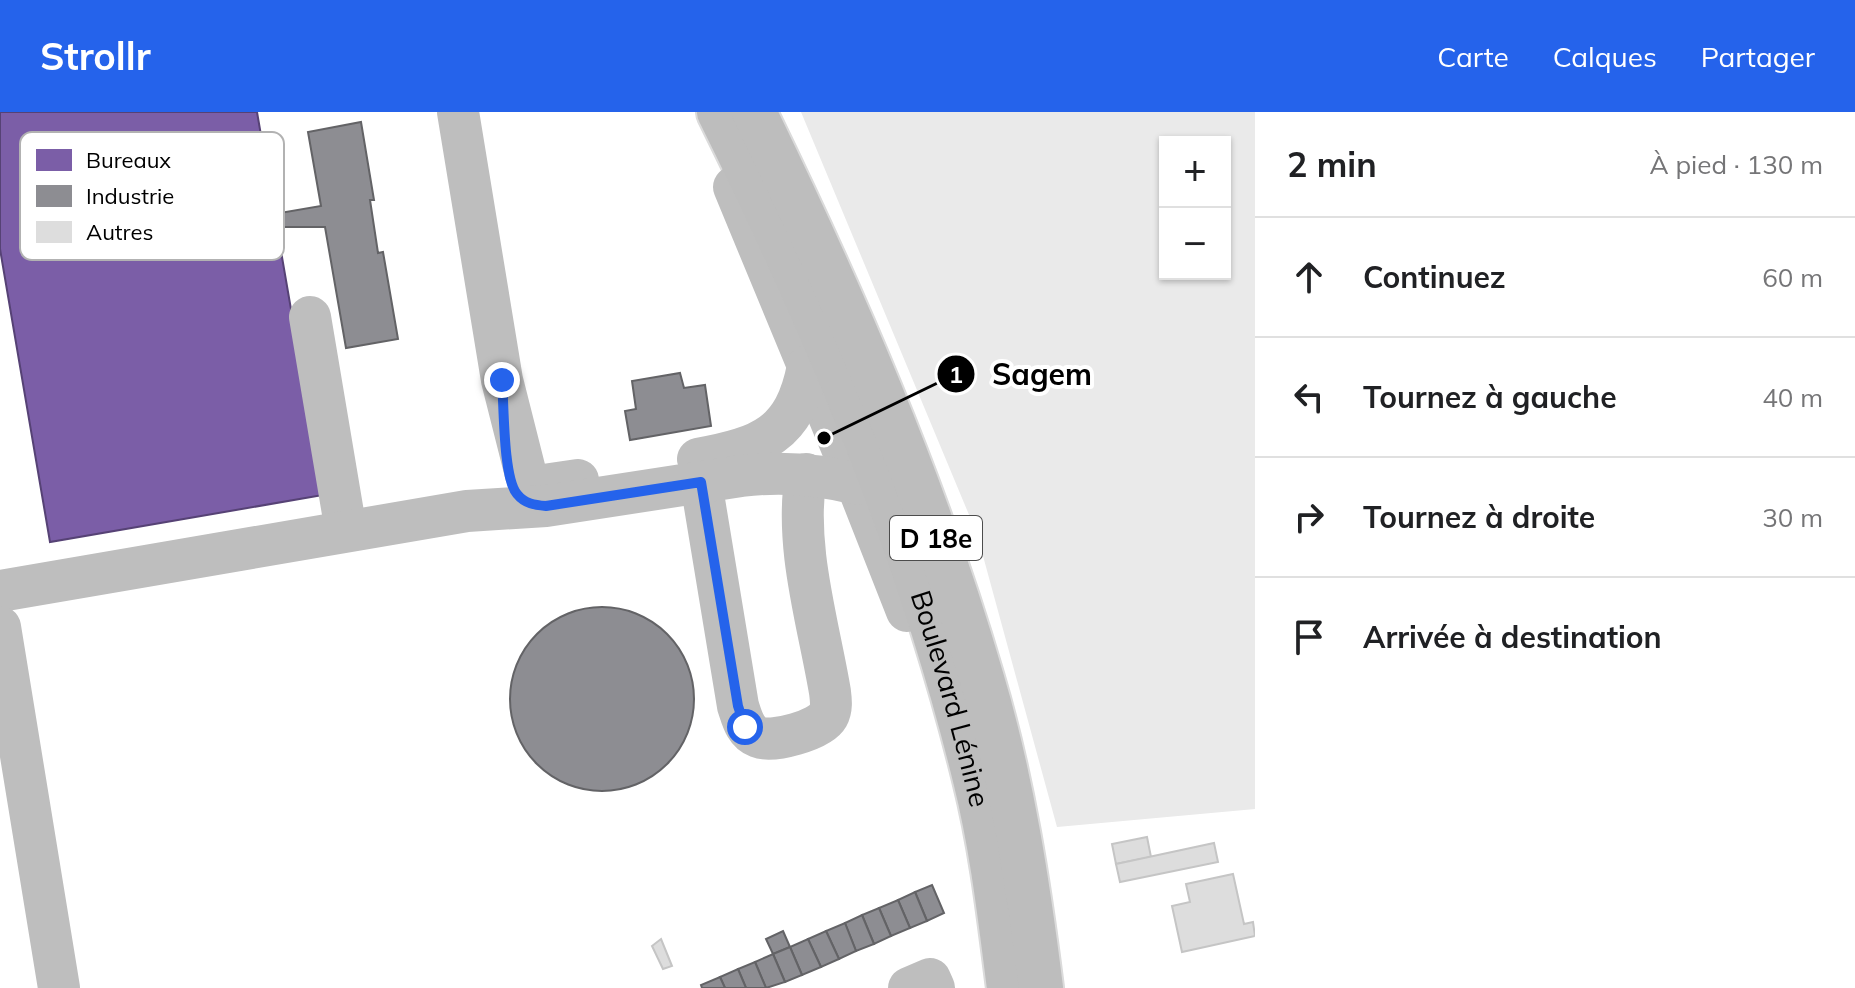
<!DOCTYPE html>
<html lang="fr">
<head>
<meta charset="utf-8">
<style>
  body { margin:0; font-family:Mulish,sans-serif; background:#f6f6f6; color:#202124 }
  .controls { position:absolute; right:24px; top:24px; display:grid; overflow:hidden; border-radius:0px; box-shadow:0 2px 6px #0004 }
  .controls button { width:72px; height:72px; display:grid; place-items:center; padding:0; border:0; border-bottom:2px solid #e0e0e0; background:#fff; color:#202124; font:40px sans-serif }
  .stop { position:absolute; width:24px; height:24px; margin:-18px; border:6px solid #2563eb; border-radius:50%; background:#fff }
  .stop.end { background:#2563eb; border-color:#fff; box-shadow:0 2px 8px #0008 }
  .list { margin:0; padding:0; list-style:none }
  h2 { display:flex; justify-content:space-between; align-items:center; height:104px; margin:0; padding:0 32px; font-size:34px }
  h2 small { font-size:26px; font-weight:400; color:#757577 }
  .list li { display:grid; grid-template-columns:52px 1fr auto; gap:24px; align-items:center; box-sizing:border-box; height:120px; padding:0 32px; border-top:2px solid #e0e0e0 }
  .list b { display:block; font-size:30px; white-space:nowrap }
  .list em { font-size:26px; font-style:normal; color:#757577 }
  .icon { flex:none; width:44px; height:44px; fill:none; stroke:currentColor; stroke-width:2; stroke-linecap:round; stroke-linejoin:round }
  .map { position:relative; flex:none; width:1255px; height:876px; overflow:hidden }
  header { display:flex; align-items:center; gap:48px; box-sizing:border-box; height:112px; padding:0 40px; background:#2563eb; color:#fff }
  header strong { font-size:38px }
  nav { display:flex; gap:44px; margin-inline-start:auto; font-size:28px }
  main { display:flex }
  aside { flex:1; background:#fff }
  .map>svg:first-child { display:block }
  .green { fill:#eaeaea; fill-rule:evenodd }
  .offices { fill:#7b5ea7; stroke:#564275; stroke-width:2 }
  .industry { fill:#8d8d92; stroke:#636366; stroke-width:2 }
  .building { fill:#ddd; stroke:#c5c5c5; stroke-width:2 }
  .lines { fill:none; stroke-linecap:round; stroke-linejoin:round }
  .major-casing { stroke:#dbdbdb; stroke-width:48 }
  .minor { stroke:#bebebe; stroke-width:42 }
  .major { stroke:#bdbdbd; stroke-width:44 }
  .route { stroke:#2563eb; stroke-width:10 }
  .labels { text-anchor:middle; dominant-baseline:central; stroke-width:8; stroke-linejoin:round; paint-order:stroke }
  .shield { fill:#fff; stroke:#4c4c4c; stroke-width:2 }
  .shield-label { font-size:26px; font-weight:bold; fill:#000 }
  .street-label { font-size:28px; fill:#000; stroke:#fff }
  .key { fill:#fff; stroke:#b2b2b2; stroke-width:2 }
  .key-label { font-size:22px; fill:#000 }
  .leader { fill:none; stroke:#000; stroke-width:3 }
  .callout-dot { fill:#000; stroke:#fff; stroke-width:3 }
  .mark-label { font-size:24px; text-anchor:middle; font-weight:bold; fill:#fff }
  .callout-label { font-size:30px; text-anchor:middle; font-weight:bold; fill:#000; stroke:#fff; stroke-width:8; stroke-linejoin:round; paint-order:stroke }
</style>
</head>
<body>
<header>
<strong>Strollr</strong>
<nav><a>Carte</a><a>Calques</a><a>Partager</a></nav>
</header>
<main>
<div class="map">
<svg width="1255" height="876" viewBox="0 0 1255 876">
  <rect width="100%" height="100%" fill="#fff"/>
  <path class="green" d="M801 0H1255V697L1057 715 977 422ZM1165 30H1225V162H1165Z"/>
  <path class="offices" d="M0 0H257L323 383 50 430 0 137Z"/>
  <g class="industry">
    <path d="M361 10 374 88H370L378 141 383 140 398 227 346 236 325 115H277L274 102 321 94 308 20Z"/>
    <path d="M680 261 684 276 705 273 711 314 630 328 625 299 636 297 632 269Z"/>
    <circle cx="602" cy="587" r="92"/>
    <path d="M932 773 944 801 927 809 915 780Z"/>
    <path d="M915 780 927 809 910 816 898 788Z"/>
    <path d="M898 788 910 816 891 824 879 796Z"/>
    <path d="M879 796 891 824 874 832 862 803Z"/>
    <path d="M862 803 874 832 856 839 845 811Z"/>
    <path d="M845 811 856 839 839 847 826 819Z"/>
    <path d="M783 819 790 835 773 842 766 827Z"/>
    <path d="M826 819 839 847 821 855 808 827Z"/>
    <path d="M808 827 821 855 802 863 790 835Z"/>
    <path d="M790 835 802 863 785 870 773 842Z"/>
    <path d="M773 842 785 870 766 876 755 850Z"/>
    <path d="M755 850 766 876H746L738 857Z"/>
    <path d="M738 857 746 876H725L720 865Z"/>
    <path d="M720 865 725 876H702L701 873Z"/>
  </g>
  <g class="building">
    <path d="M1147 725 1151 745 1116 752 1112 732Z"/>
    <path d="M1214 731 1218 750 1120 770 1116 752Z"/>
    <path d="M1233 762 1244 812 1253 810 1255 824 1182 840 1172 794 1190 790 1186 772Z"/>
    <path d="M661 827 672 854 663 857 652 834Z"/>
  </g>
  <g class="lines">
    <defs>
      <g id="major">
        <path id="s1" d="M719 0C825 214 918 434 975 667 992 735 1000 806 1009 876"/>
        <path d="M754 0C843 183 925 371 982 567 1012 667 1028 772 1041 876"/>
      </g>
    </defs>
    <use href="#major" class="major-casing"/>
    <g class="minor">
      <path d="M458 0 502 268 526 363 537 374 578 368"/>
      <path d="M734 75 857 372 907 499"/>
      <path d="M310 205 346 419"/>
      <path d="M698 347C762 335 795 323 808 254"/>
      <path d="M701 370 738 594C742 606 745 620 758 625 773 631 820 618 828 604 832 597 831 588 830 580 818 509 794 434 806 362"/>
      <path d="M0 479 467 399 546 394 741 364C781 359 819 362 857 372"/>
      <path d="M0 515 59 876"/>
      <path d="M909 876 930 867 934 876"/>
    </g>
    <use href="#major" class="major"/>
  </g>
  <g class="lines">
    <path class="route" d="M502 268C504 292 503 366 517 382 525 392 535 393 546 394L701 370 738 594 745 615"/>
  </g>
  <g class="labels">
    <rect class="shield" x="890" y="404" width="92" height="44" rx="6"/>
    <g class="shield-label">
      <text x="936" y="426">D 18e</text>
    </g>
    <g class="street-label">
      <text stroke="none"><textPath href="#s1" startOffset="632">Boulevard Lénine</textPath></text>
    </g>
  </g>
  <rect x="20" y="20" width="264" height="128" rx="12" class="key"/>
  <rect x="36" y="37" width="36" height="22" fill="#7b5ea7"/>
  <rect x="36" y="73" width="36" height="22" fill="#8d8d92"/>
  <rect x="36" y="109" width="36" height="22" fill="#ddd"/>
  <g class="key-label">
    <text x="86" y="56">Bureaux</text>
    <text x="86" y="92">Industrie</text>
    <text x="86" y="128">Autres</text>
  </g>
  <path class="leader" d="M824 326L956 262"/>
  <g class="callout-dot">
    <circle cx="824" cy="326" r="8"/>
    <circle cx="956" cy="262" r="20"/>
  </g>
  <g class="mark-label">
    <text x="956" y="271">1</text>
  </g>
  <g class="callout-label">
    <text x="1042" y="273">Sagem</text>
  </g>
</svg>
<div class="controls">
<button>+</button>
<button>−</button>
</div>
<div class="stop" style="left:745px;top:615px"></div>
<div class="stop end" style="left:502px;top:268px"></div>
</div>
<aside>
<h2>2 min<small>À pied · 130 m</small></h2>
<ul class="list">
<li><svg class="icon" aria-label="ahead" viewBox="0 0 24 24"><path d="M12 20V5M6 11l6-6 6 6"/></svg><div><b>Continuez</b></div><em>60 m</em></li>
<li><svg class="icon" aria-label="left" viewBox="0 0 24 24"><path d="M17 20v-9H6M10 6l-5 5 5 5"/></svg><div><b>Tournez à gauche</b></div><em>40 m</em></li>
<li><svg class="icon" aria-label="right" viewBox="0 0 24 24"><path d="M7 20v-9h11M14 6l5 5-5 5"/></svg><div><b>Tournez à droite</b></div><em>30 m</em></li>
<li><svg class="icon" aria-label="arrive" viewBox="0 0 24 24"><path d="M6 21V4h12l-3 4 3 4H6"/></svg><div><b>Arrivée à destination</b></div></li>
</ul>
</aside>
</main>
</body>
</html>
